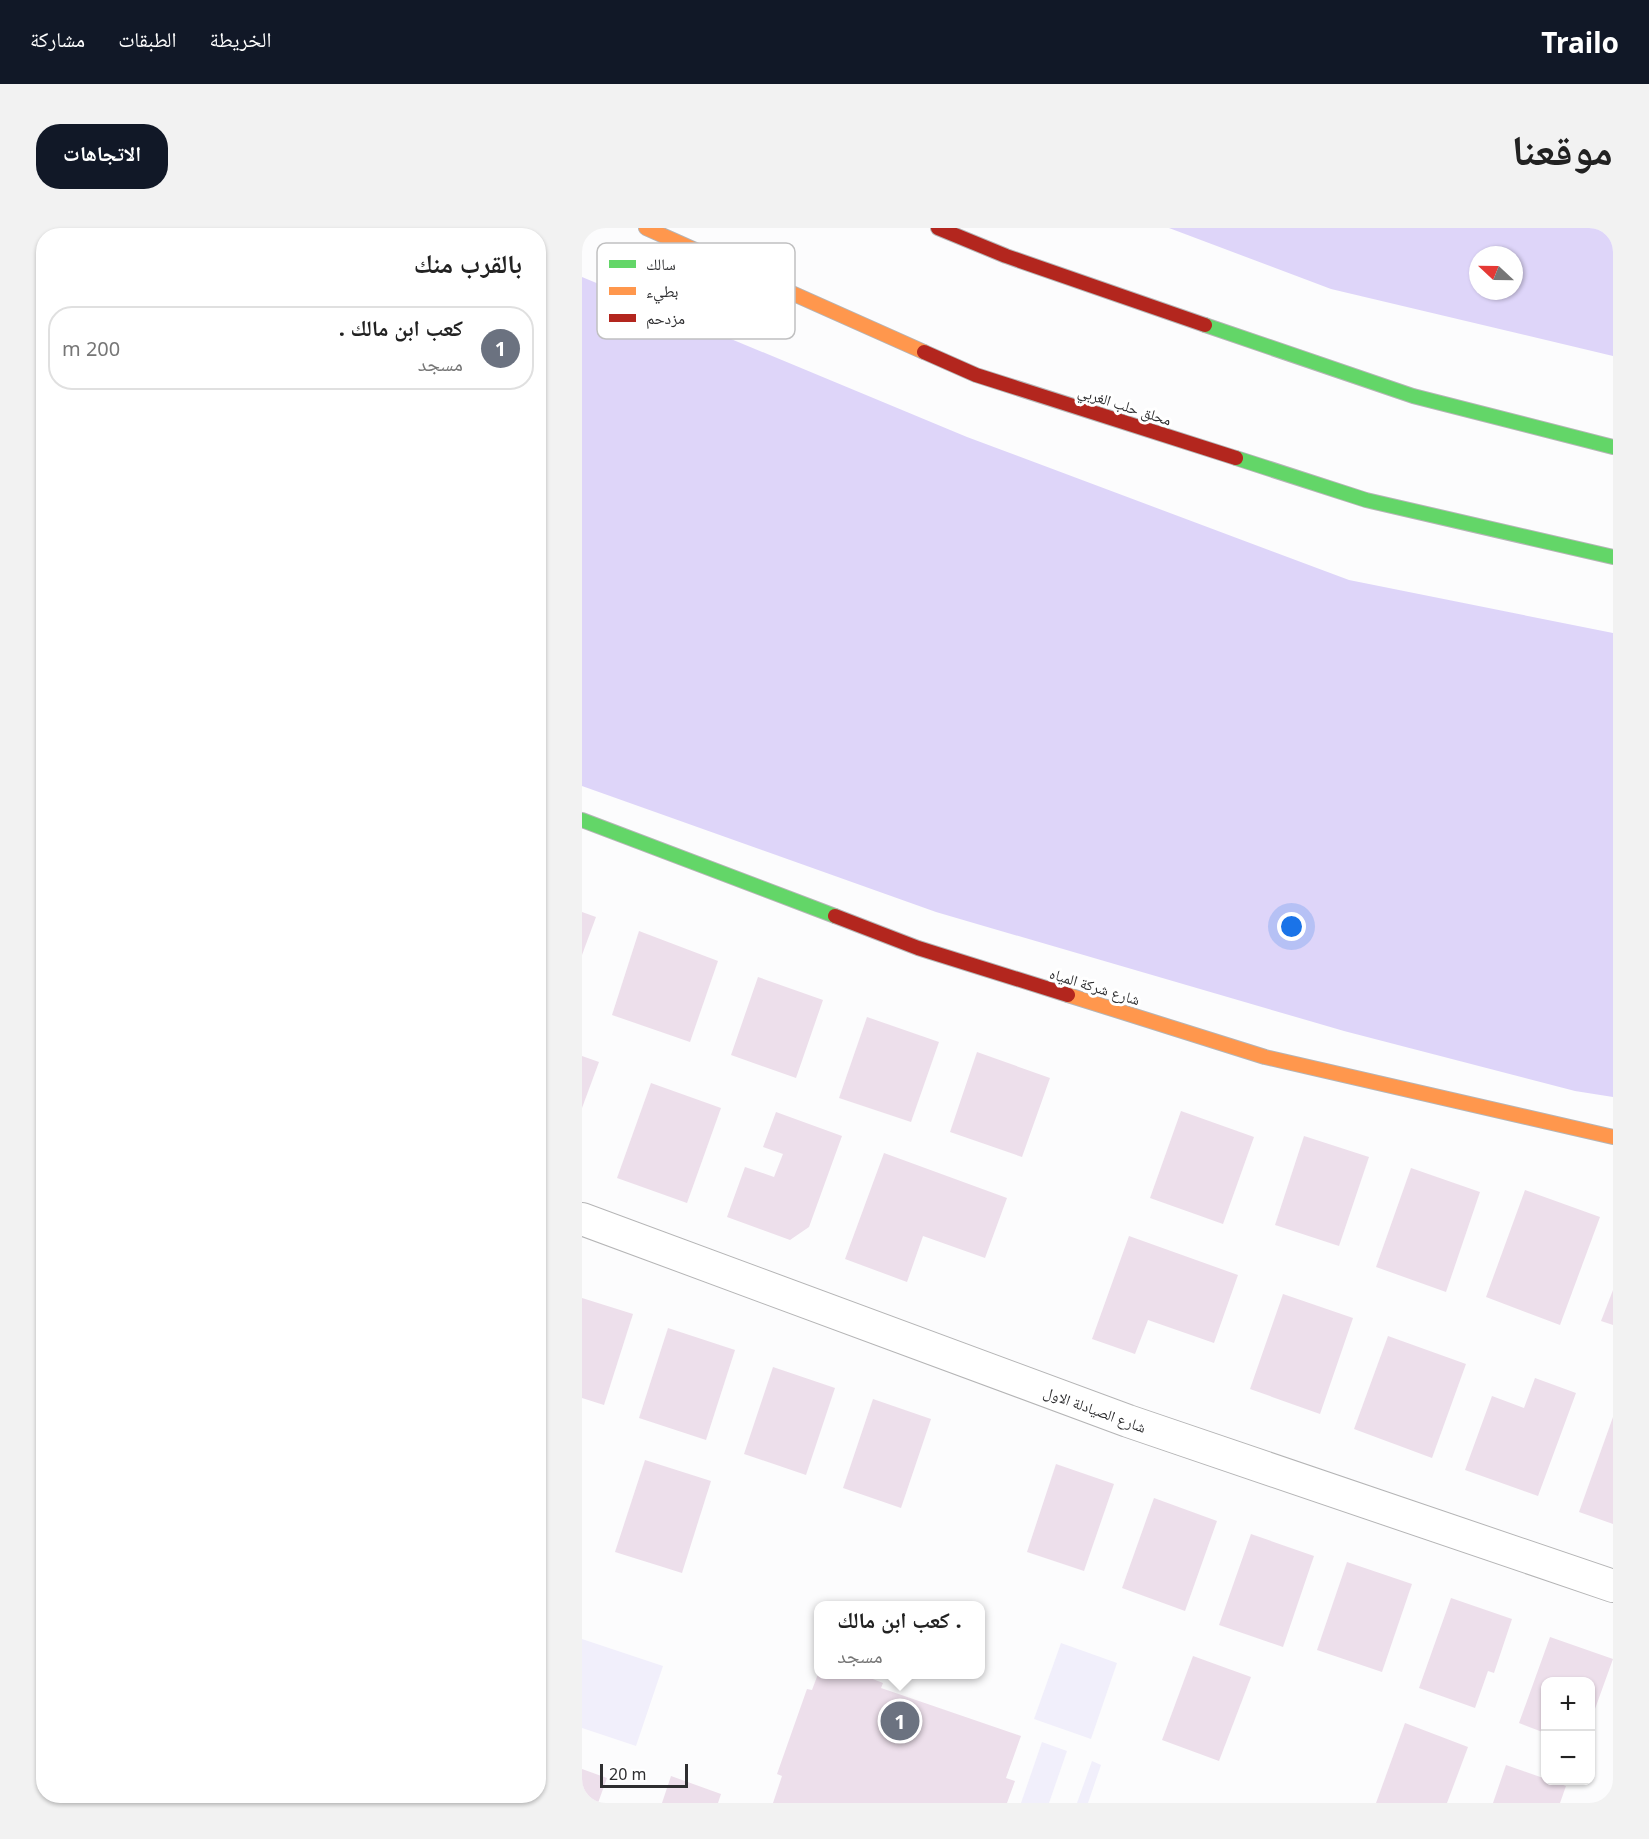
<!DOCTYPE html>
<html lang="ar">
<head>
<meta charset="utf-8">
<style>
  body { margin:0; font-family:"Noto Sans","Noto Naskh Arabic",sans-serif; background:#f2f2f2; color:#222; direction:rtl }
  .controls { position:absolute; right:18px; bottom:18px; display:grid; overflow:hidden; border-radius:12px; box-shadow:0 2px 4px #0004 }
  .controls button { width:54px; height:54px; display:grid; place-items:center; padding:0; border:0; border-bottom:2px solid #e0e0e0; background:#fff; color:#222; font:30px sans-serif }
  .compass { position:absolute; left:887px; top:18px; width:54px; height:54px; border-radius:50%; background:#fff; box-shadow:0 2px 4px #0004; rotate:292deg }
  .scale { position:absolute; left:18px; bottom:15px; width:88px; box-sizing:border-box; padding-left:6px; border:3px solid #2e2e30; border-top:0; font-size:16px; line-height:21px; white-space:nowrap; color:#2e2e30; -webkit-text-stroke:4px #fff; paint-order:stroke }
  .you { position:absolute; left:710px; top:699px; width:21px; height:21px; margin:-15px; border:4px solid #fff; border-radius:50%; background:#1a73e8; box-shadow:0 0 0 9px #1a73e833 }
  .badge { display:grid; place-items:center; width:39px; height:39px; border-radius:50%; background:#111827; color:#fff; font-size:20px; font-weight:700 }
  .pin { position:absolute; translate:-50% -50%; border:3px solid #fff; box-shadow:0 2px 6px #0006 }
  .popup { position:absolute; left:232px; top:1373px; width:171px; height:78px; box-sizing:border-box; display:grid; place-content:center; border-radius:12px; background:#fff; filter:drop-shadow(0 2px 4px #0005); font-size:20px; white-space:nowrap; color:#767676 }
  .popup b { font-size:22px; color:#222 }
  .popup::after { content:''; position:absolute; left:50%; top:100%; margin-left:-12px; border:12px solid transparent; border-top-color:#fff }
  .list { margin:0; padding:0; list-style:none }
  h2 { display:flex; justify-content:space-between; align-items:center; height:78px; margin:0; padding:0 24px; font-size:26px }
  h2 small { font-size:20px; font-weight:400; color:#767676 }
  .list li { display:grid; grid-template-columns:39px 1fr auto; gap:18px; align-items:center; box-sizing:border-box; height:84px; margin:0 12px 12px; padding:0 12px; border:2px solid #e0e0e0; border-radius:24px }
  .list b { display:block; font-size:22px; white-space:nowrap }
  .list p { margin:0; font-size:20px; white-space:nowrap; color:#767676 }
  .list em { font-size:20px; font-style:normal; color:#767676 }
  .map { position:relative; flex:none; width:1031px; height:1575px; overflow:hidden; direction:ltr; border-radius:24px }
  header { display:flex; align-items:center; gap:36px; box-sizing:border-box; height:84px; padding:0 30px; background:#111827; color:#fff }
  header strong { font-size:28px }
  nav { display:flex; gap:33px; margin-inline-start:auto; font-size:21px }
  .intro { display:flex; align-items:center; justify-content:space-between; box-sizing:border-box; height:144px; padding:0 36px }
  h1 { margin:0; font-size:42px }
  .button { padding:15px 27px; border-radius:24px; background:#111827; color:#fff; font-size:21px; font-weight:700 }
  main { display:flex; gap:36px; padding:0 36px }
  aside { flex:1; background:#fff; border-radius:24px; box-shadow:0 2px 4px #0004 }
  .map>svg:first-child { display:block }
  .green { fill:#f1effb }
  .forest { fill:#ded5f9; fill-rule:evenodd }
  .building { fill:#eddfeb }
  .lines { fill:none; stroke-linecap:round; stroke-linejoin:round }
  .street-casing { stroke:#b5b5b6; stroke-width:34 }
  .fast-casing { stroke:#b5b5b6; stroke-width:16 }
  .slow-casing { stroke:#b5b5b6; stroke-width:16 }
  .jam-casing { stroke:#b5b5b6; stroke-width:16 }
  .street { stroke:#fff; stroke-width:32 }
  .fast { stroke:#63d668; stroke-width:14 }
  .slow { stroke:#ff974d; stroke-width:14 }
  .jam { stroke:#b3261e; stroke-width:14 }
  .labels { text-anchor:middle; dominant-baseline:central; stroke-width:6; stroke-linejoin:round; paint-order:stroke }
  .street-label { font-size:15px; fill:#2e2e30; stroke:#fff }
  .key { fill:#fff; stroke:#c0c0c1; stroke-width:1.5 }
  .key-label { font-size:16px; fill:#2e2e30 }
</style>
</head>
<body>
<header>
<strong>Trailo</strong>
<nav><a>الخريطة</a><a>الطبقات</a><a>مشاركة</a></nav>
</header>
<div class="intro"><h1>موقعنا</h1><a class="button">الاتجاهات</a></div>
<main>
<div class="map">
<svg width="1031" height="1575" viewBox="0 0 1031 1575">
  <rect width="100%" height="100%" fill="#fcfcfd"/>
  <g class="green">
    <path d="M0 1411 81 1438 54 1518 0 1500Z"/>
    <path d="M479 1415 535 1435 509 1511 452 1491Z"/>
    <path d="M460 1514 485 1523 467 1575H439Z"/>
    <path d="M510 1533 519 1537 506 1575H495Z"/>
  </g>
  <g class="forest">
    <path d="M587 0H1031V128L749 61ZM896 27H932V63H896Z"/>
    <path d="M0 49 385 209 767 352 1031 405V869L993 863 762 803 354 684 0 558Z"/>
  </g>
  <g class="building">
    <path d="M0 684 14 689 0 727Z"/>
    <path d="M57 703 136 733 108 814 30 787Z"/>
    <path d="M176 749 241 772 214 850 149 827Z"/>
    <path d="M285 789 357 814 329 894 257 870Z"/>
    <path d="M395 824 468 850 440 929 368 904Z"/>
    <path d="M0 828 17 834 0 880Z"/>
    <path d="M69 855 139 880 105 975 35 950Z"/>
    <path d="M599 883 672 909 641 996 568 970Z"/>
    <path d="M194 884 260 908 227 999 208 1012 145 989 163 939 192 949 201 926 181 919Z"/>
    <path d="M722 908 787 929 757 1018 693 997Z"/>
    <path d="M302 925 425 970 403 1030 341 1008 325 1054 263 1031Z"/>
    <path d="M829 940 898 964 864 1064 794 1039Z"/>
    <path d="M943 962 1018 989 978 1097 904 1069Z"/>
    <path d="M547 1008 656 1047 632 1115 566 1092 553 1126 510 1111Z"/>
    <path d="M1031 1062V1097L1019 1093Z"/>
    <path d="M701 1066 771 1090 738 1186 668 1161Z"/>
    <path d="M0 1070 51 1086 22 1177 0 1170Z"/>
    <path d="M86 1100 153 1122 124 1212 57 1190Z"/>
    <path d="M806 1108 884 1136 850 1230 772 1201Z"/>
    <path d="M191 1139 253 1160 224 1247 162 1226Z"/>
    <path d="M953 1150 994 1165 956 1268 883 1242 910 1168 942 1180Z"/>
    <path d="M291 1171 349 1191 319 1280 261 1260Z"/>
    <path d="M1031 1189V1296L997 1284Z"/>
    <path d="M63 1232 129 1253 100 1345 33 1324Z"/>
    <path d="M474 1236 532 1256 502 1343 445 1324Z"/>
    <path d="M572 1270 635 1293 603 1383 540 1360Z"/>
    <path d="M669 1306 732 1328 701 1419 637 1397Z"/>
    <path d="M765 1334 830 1356 800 1444 735 1422Z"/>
    <path d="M869 1370 930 1391 912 1445 906 1443 893 1480 837 1460Z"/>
    <path d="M968 1409 1031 1431 1009 1492 1008 1454H963V1505L937 1495Z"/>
    <path d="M611 1428 669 1449 637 1533 580 1512Z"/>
    <path d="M236 1446H278L301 1455 299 1460 439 1508 424 1550 433 1553 425 1575H191L200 1548 195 1546 225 1461 230 1462Z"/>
    <path d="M823 1495 886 1519 865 1575H794Z"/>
    <path d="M924 1537 984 1558 978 1575H911Z"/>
    <path d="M0 1541 25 1550 16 1575H0Z"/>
    <path d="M89 1548 139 1566 136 1575H80Z"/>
  </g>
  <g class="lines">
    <defs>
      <path id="street" d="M0 991 546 1193 1031 1358"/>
      <g id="fast">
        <path d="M623 97 831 168 1031 219"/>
        <path d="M654 230 784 272 1031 329"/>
        <path d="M0 592 253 688"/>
      </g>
      <g id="slow">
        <path d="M64 0 342 124"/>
        <path d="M486 767 683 829 1031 909"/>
      </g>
      <g id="jam">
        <path d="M356 0 424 28 623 97"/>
        <path d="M342 124 394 147 654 230"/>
        <path d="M253 688 336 720 486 767"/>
      </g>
    </defs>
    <use href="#street" class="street-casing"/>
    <use href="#fast" class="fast-casing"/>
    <use href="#slow" class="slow-casing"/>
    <use href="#jam" class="jam-casing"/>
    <use href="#street" class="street"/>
    <use href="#fast" class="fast"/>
    <use href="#slow" class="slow"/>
    <use href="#jam" class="jam"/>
  </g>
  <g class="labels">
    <g class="street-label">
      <text transform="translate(543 177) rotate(18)">محلق حلب الغربي</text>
      <text transform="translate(513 758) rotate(17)">شارع شركة المياه</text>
      <text transform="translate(513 1181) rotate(20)">شارع الصيادلة الاول</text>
    </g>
  </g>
  <rect x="15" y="15" width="198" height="96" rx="9" class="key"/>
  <rect x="27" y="32" width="27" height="8" fill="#63d668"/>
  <rect x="27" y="59" width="27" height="8" fill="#ff974d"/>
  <rect x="27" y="86" width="27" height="8" fill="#b3261e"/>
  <g class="key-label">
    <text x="64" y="42">سالك</text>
    <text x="64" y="69">بطيء</text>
    <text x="64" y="96">مزدحم</text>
  </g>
</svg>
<div class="controls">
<button>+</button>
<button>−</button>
</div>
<svg class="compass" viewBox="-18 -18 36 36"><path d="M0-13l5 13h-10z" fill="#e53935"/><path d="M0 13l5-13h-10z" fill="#767676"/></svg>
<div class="scale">20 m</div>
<div class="you"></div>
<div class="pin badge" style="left:318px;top:1493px;background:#6b7280">1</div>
<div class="popup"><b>كعب ابن مالك .</b>مسجد</div>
</div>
<aside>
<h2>بالقرب منك<small></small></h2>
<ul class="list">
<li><span class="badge" style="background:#6b7280">1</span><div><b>كعب ابن مالك .</b><p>مسجد</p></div><em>200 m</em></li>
</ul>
</aside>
</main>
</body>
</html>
